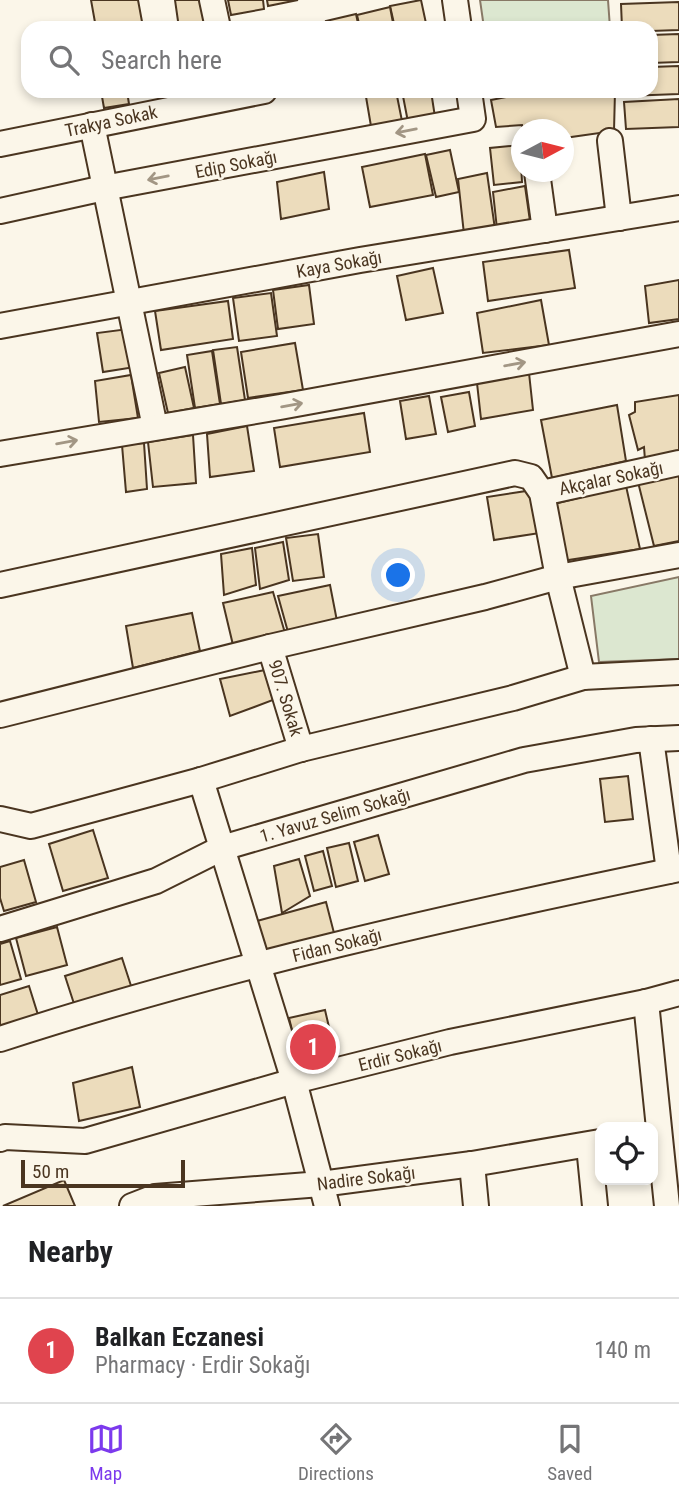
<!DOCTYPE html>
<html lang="en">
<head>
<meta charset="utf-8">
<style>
  body { margin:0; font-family:"Roboto Condensed",sans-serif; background:#f2f2f2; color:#202124 }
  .controls { position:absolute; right:21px; bottom:21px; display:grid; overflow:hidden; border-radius:14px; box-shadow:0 4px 10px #0003 }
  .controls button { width:63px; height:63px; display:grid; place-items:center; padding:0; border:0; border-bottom:2px solid #e0e0e0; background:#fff; color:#202124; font:35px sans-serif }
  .compass { position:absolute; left:511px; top:119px; width:63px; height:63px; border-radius:50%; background:#fff; box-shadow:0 4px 10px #0003; rotate:83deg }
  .scale { position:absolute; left:21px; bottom:18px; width:164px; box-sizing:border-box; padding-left:7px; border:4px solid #4a3520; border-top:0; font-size:19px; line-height:24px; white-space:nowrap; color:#4a3520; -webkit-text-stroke:5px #fbf6e9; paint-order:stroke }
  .you { position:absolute; left:399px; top:576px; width:24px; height:24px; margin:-18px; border:5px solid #fff; border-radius:50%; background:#1a73e8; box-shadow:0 0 0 10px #1a73e833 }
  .badge { display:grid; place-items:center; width:46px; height:46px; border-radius:50%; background:#7c3aed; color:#fff; font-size:23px; font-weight:700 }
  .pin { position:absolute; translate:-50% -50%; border:4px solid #fff; box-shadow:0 2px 7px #0006 }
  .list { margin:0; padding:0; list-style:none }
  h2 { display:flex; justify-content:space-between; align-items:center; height:91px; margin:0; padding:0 28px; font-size:30px }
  h2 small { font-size:23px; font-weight:400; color:#757577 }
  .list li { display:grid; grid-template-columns:46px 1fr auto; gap:21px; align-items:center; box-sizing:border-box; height:105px; padding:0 28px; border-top:2px solid #e0e0e0 }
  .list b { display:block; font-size:26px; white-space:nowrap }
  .list p { margin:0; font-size:23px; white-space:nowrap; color:#757577 }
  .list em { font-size:23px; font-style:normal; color:#757577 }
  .icon { flex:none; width:38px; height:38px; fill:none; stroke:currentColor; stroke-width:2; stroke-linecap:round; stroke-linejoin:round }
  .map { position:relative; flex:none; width:679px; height:1206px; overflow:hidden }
  .search { position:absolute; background:#fff; box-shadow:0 4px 10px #0003; left:21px; right:21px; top:21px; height:77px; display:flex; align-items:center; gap:18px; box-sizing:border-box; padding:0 24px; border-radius:21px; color:#757577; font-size:26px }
  .sheet { height:196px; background:#fff }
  nav { display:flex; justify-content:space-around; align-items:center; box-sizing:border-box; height:98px; border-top:2px solid #e0e0e0; background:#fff; font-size:19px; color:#757577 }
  nav a { display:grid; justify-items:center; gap:4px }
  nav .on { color:#7c3aed }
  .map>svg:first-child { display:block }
  .green { fill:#dce7d0; stroke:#887966; stroke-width:2 }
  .building { fill:#ecdcbc; stroke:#4a3520; stroke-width:2 }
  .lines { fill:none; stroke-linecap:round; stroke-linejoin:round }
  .minor-casing { stroke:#4a3520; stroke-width:28 }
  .minor { stroke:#fbf6e9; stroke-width:24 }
  .oneway { stroke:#a29684 }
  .labels { text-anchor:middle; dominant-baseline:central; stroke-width:5; stroke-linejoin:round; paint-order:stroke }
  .street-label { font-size:18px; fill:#4a3520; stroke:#fbf6e9 }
</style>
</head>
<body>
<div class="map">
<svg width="679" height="1206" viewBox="0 0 679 1206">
  <rect width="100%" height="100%" fill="#fbf6e9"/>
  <g class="green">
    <path d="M480 0H608L610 28H484Z"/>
    <path d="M679 577V659L599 662 591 596Z"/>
  </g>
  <g class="building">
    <path d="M91 0H138L143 27 96 28Z"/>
    <path d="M175 0H205L210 28H176L178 21Z"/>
    <path d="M228 0H263L264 9 231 15Z"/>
    <path d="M267 0H298L268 6Z"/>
    <path d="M421 0 427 28H395L390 6Z"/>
    <path d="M679 2V30L651 31V28H622L621 4Z"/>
    <path d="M390 7 394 28H360L357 15Z"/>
    <path d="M356 14 359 28H328L326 21Z"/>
    <path d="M325 22V28H299L298 25Z"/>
    <path d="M679 34V62L651 63V35Z"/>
    <path d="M679 66V94L626 96V91H651V67Z"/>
    <path d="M101 91H127L129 104 104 108Z"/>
    <path d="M157 91H187V92L158 96Z"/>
    <path d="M365 91H396L403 126 372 132Z"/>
    <path d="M402 91H431L435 117 408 122Z"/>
    <path d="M537 91H615L614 131 564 138V130H523L522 125 496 127 491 100Z"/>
    <path d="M679 99V127L626 129 624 102Z"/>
    <path d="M520 145 522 182 494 185 490 148Z"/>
    <path d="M450 150 459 192 436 197 426 155Z"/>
    <path d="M425 154 433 195 370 207 362 167Z"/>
    <path d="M324 172 329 209 281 219 277 182Z"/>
    <path d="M487 173 495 229 464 234 458 179Z"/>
    <path d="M525 186 530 221 497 229 493 192Z"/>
    <path d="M569 250 575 288 488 301 483 262Z"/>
    <path d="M433 268 443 313 406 320 397 276Z"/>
    <path d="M679 280V319L649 323 645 286Z"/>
    <path d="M309 285 314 324 278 329 273 290Z"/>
    <path d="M271 293 277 336 239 341 233 298Z"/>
    <path d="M541 300 549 345 483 353 477 313Z"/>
    <path d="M228 301 233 339 161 350 155 311Z"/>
    <path d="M128 329 135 367 103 372 97 333Z"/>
    <path d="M295 343 303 390 248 398 241 352Z"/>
    <path d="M237 347 245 400 221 404 213 350Z"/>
    <path d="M212 351 220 404 195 408 187 355Z"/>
    <path d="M185 367 194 408 168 413 159 373Z"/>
    <path d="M529 373 533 410 481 419 477 383Z"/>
    <path d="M131 375 138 418 99 422 95 381Z"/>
    <path d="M469 392 475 426 448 432 441 397Z"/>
    <path d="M679 395V454L645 460 644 447 638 450 629 415 635 412V402Z"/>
    <path d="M429 396 436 434 406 439 400 401Z"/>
    <path d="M617 405 626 461 552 478 541 420Z"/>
    <path d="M364 413 370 452 280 467 274 428Z"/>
    <path d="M247 426 254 471 210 477 207 434Z"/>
    <path d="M193 435 196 483 153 487 148 442Z"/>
    <path d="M144 443 147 489 126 492 122 445Z"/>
    <path d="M679 474V541L654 546 638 482Z"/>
    <path d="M626 486 640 549 562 561 550 505Z"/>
    <path d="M533 490 540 533 494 540 487 497Z"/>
    <path d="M318 534 324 577 293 581 286 538Z"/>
    <path d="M283 542 289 580 260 589 255 548Z"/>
    <path d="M252 548 256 585 224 595 221 554Z"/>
    <path d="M330 585 337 621 288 632 278 596Z"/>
    <path d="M273 592 285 633 233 645 223 603Z"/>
    <path d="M192 613 200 651 133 668 126 626Z"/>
    <path d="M265 670 273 700 230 716 220 679Z"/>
    <path d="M628 776 633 819 605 822 600 779Z"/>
    <path d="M93 830 108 878 63 891 49 844Z"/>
    <path d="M378 835 389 874 365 881 354 842Z"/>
    <path d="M349 843 358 881 336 887 327 848Z"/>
    <path d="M323 851 332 886 314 891 305 856Z"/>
    <path d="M299 859 310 896 282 913 274 866Z"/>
    <path d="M24 860 36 902 4 911 0 898V867Z"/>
    <path d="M326 902 334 933 265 952 257 921Z"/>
    <path d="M57 927 67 965 26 976 16 938Z"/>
    <path d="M10 941 21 979 0 985V944Z"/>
    <path d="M122 958 134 995 77 1013 65 976Z"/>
    <path d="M29 986 39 1018 0 1030V995Z"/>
    <path d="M325 1010 335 1053 300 1062 289 1018Z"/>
    <path d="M132 1067 140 1107 79 1121 73 1083Z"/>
    <path d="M64 1180 75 1206H3Z"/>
  </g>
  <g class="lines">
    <defs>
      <g id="minor">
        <path d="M212 0 218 28"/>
        <path d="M455 0 459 28"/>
        <path d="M92 125 155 427"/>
        <path d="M610 141 619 218"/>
        <path d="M0 144 264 91"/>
        <path d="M537 172 545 230"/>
        <path d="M0 211 104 188 473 119 469 91"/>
        <path d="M0 326 360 260 679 208"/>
        <path d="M0 454 280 407 679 334"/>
        <path d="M542 493 679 463"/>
        <path d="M0 585 515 473 531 477 542 493 558 577 583 677"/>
        <path d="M270 647 301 749"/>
        <path d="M0 715 270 647 485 597 558 577 679 555"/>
        <path d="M651 739 669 871"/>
        <path d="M201 780 294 1081 327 1206"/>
        <path d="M0 819 31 826 201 780 301 749 513 698 583 677 679 672"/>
        <path d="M0 929 156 881 222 848 524 760 636 740 679 738"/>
        <path d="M646 1002 667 1206"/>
        <path d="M0 1039C222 967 451 916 679 869"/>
        <path d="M0 1139 5 1137 85 1141 294 1081 450 1042 646 1002 679 993"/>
        <path d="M589 1146 595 1206"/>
        <path d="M472 1164 476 1206"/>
        <path d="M132 1206 155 1197 321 1184 472 1164 600 1142"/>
      </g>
    </defs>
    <use href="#minor" class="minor-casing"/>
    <use href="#minor" class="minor"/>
  </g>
  <defs><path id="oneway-shaft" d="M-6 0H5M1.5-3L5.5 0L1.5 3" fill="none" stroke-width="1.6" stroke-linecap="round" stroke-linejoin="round" transform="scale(1.75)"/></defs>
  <g class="oneway">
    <use href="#oneway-shaft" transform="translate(406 131) rotate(169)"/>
    <use href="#oneway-shaft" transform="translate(158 178) rotate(169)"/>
    <use href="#oneway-shaft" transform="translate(515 364) rotate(-10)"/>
    <use href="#oneway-shaft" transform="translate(292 405) rotate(-10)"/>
    <use href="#oneway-shaft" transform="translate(67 442) rotate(-10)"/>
  </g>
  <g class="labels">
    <g class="street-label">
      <text transform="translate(111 121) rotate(-12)">Trakya Sokak</text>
      <text transform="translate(236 164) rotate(-11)">Edip Sokağı</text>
      <text transform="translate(339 264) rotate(-10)">Kaya Sokağı</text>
      <text transform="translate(611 478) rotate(-12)">Akçalar Sokağı</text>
      <text transform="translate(286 698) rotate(73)">907. Sokak</text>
      <text transform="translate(335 815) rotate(-16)">1. Yavuz Selim Sokağı</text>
      <text transform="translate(337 945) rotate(-14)">Fidan Sokağı</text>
      <text transform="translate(400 1055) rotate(-14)">Erdir Sokağı</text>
      <text transform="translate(366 1178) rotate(-7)">Nadire Sokağı</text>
    </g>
  </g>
</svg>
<div class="controls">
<button><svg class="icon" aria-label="locate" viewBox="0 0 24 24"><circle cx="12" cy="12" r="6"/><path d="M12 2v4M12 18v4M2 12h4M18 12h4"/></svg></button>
</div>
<svg class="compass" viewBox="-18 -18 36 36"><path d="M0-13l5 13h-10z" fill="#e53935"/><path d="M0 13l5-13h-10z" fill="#757577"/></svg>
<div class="scale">50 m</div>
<div class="you"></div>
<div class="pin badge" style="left:313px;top:1047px;background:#e0444e">1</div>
<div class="search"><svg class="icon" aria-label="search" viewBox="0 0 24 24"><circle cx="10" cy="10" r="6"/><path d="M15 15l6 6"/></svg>Search here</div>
</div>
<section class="sheet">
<h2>Nearby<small></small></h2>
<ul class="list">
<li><span class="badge" style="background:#e0444e">1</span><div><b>Balkan Eczanesi</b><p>Pharmacy · Erdir Sokağı</p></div><em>140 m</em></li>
</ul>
</section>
<nav>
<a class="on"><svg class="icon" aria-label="map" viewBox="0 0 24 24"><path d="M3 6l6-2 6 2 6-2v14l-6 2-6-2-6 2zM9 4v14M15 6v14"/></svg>Map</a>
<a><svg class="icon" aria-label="directions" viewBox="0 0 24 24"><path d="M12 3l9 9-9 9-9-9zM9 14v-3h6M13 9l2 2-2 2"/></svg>Directions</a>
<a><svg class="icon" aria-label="saved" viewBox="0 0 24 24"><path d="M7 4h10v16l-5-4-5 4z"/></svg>Saved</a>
</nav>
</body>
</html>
